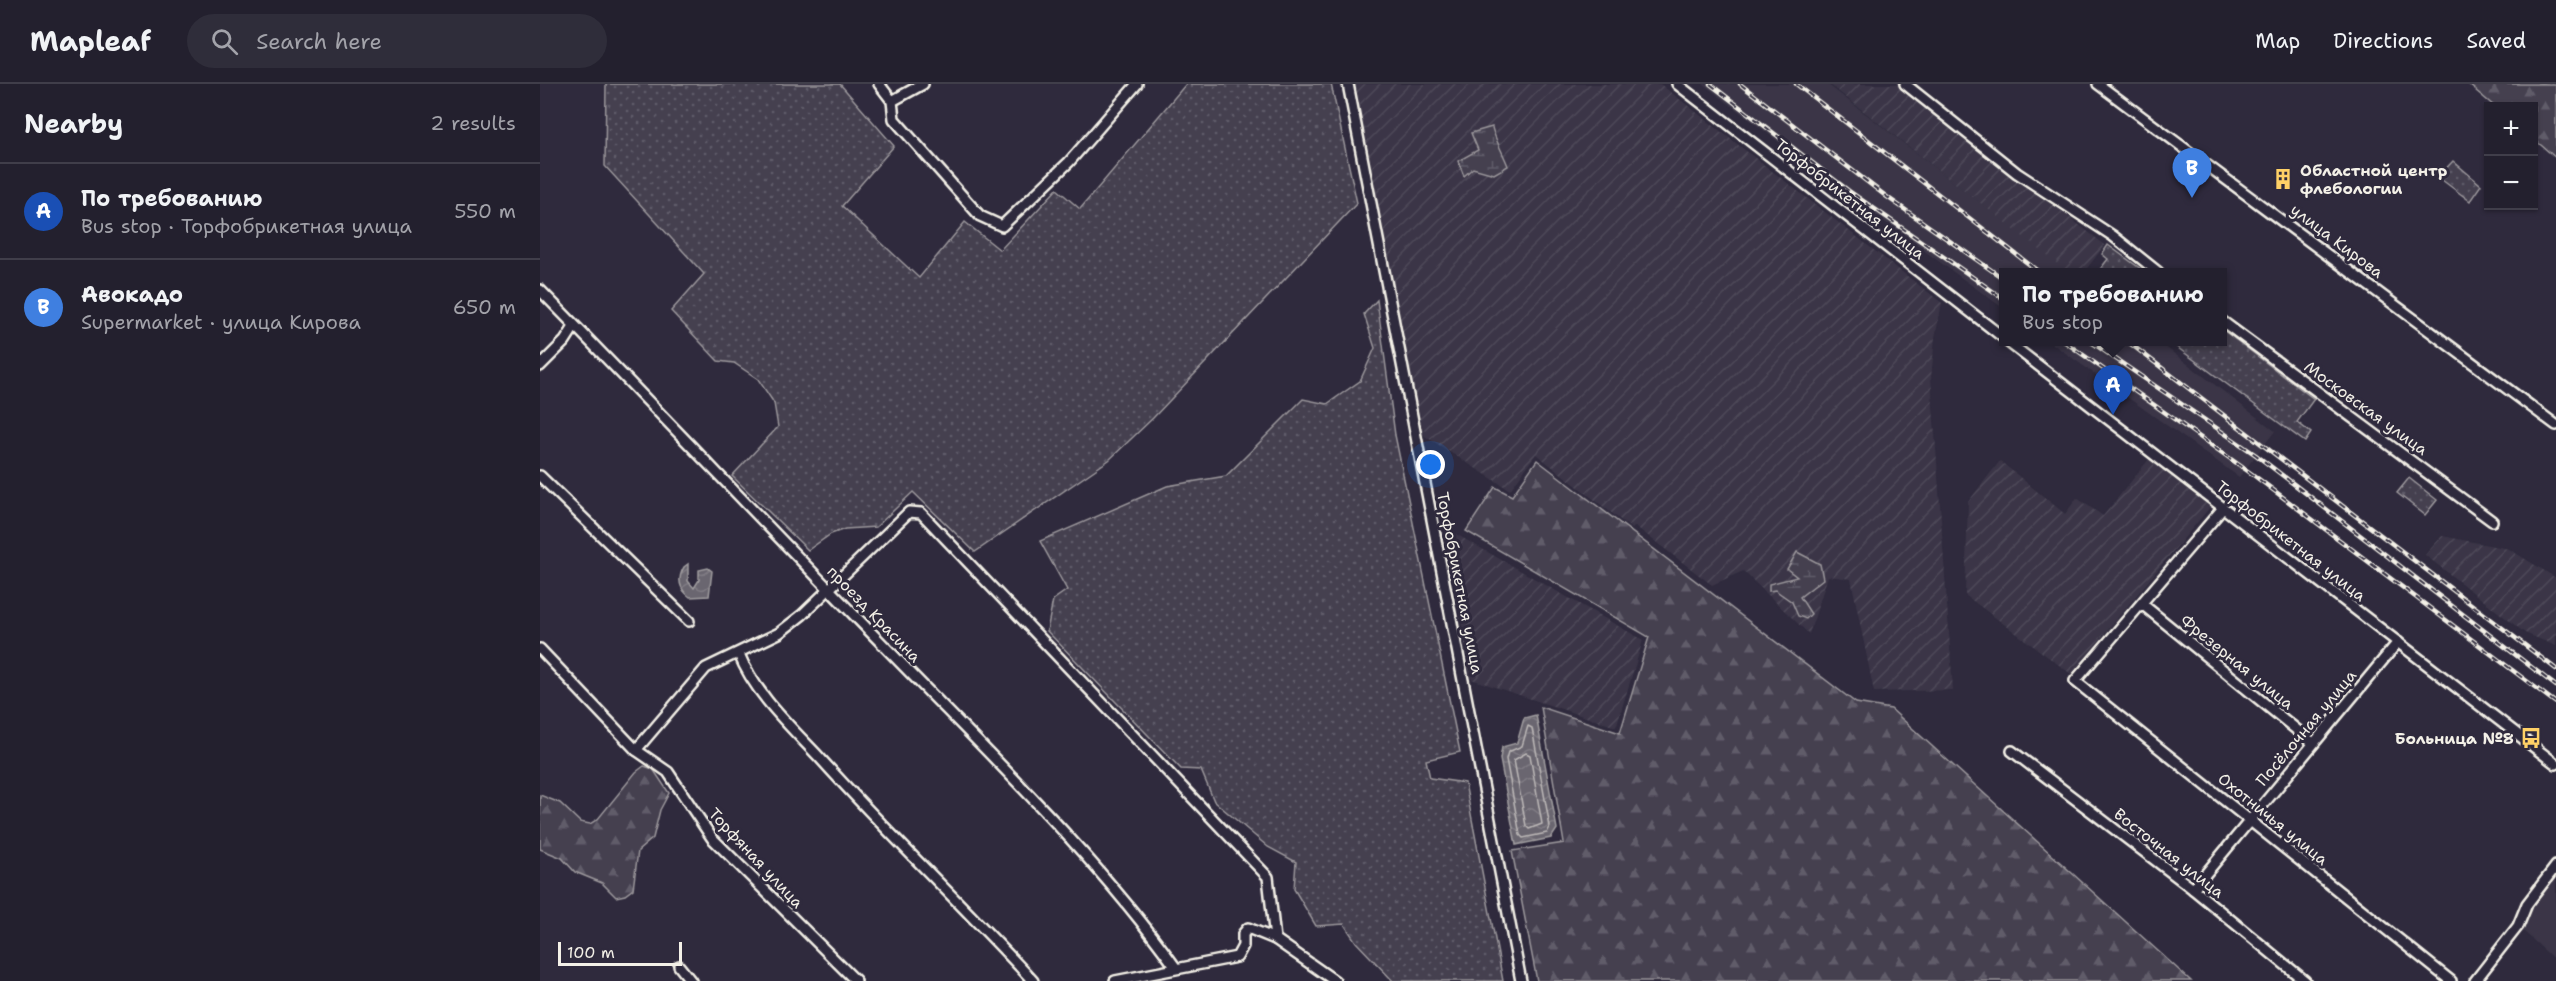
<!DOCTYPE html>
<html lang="en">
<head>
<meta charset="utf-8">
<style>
  body { margin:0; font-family:"Shantell Sans",sans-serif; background:#2f2d3a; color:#f1f3f6 }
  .controls { position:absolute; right:18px; top:18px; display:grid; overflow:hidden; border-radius:0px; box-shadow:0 2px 4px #0004 }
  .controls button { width:54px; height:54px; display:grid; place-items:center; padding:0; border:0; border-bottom:2px solid #403e4a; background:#23202e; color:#f1f3f6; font:30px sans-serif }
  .scale { position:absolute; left:18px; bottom:15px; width:124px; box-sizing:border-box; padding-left:6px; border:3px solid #f4f1e8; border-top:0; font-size:16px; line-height:21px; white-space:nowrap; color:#f4f1e8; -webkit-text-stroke:4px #2f2a3d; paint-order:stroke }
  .you { position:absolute; left:891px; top:381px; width:21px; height:21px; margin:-15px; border:4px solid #fff; border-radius:50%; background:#1a73e8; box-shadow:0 0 0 9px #1a73e833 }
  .badge { display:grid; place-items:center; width:39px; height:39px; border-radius:50%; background:#ea580c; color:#fff; font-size:20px; font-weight:700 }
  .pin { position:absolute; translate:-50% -50px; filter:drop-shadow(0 2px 3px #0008) }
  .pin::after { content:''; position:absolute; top:32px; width:21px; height:18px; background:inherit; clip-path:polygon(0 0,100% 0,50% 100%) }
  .popup { position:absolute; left:1459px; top:184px; width:228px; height:78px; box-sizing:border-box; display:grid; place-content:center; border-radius:0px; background:#23202e; filter:drop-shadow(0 2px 4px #0005); font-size:20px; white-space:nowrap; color:#a3a3aa }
  .popup b { font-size:22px; color:#f1f3f6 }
  .popup::after { content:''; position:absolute; left:50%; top:100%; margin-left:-12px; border:12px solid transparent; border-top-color:#23202e }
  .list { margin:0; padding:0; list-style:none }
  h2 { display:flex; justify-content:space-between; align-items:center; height:78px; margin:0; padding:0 24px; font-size:26px }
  h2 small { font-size:20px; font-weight:400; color:#a3a3aa }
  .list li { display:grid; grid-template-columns:39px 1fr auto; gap:18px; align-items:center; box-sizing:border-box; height:96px; padding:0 24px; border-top:2px solid #403e4a }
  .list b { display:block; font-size:22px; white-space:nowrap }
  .list p { margin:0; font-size:20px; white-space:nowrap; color:#a3a3aa }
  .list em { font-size:20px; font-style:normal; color:#a3a3aa }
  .icon { flex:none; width:33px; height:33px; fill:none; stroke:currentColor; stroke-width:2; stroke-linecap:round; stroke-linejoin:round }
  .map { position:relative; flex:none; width:2016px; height:897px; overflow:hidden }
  header { display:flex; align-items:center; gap:36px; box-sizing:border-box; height:84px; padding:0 30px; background:#23202e; border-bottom:2px solid #403e4a }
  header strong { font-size:28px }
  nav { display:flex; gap:33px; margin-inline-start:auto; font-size:21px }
  .search { width:420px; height:54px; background:#2f2d3a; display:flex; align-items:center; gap:15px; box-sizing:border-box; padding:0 21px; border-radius:33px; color:#a3a3aa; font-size:22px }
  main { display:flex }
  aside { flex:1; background:#23202e }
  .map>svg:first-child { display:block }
  .built { fill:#3b3647 }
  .industrial { fill:url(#industrial-furrows) }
  .grass { fill:url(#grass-dots); stroke:#9c989c; stroke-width:1.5 }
  .forest { fill:url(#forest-firs); stroke:#9c989c; stroke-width:1.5 }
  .wetland { fill:url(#wetland-marsh); stroke:#9c989c; stroke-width:1.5 }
  .water { fill:url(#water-waves); stroke:#a19ea0; stroke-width:1.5 }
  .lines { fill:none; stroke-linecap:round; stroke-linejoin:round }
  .shore { stroke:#bdb9b8; stroke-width:1.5 }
  .minor-casing { stroke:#f4f1e8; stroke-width:14 }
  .minor { stroke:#2f2a3d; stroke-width:9 }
  .rail-casing { stroke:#f4f1e8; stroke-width:4.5 }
  .rail { stroke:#2f2a3d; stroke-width:2; stroke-dasharray:7; stroke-linecap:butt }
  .labels { text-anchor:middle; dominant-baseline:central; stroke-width:6; stroke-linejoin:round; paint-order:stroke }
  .poi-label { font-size:16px; font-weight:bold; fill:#f4f1e8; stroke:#2f2a3d; text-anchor:start }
  .street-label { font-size:16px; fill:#f4f1e8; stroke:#2f2a3d }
</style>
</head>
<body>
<header>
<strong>Mapleaf</strong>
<div class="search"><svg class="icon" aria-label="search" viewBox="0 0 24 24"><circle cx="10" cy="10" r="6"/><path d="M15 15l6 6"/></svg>Search here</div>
<nav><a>Map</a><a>Directions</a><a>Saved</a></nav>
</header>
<main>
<aside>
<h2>Nearby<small>2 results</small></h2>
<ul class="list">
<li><span class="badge" style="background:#1a4fb4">A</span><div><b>По требованию</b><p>Bus stop · Торфобрикетная улица</p></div><em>550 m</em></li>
<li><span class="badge" style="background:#3f7fe0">B</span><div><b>Авокадо</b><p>Supermarket · улица Кирова</p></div><em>650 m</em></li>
</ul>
</aside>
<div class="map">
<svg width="2016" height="897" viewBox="0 0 2016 897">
  <defs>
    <pattern id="industrial-furrows" width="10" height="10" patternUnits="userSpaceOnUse" patternTransform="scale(1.5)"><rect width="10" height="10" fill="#3b3647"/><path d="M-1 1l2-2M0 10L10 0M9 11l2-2" fill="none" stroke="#4e4a59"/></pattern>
    <pattern id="grass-dots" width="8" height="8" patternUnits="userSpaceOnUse" patternTransform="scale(1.5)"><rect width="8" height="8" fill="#454050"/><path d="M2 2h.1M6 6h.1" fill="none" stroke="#605c69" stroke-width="1.8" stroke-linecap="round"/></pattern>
    <pattern id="forest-firs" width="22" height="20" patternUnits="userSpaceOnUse" patternTransform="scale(1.5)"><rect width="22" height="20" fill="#454050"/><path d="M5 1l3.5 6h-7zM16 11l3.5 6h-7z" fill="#605c69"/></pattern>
    <pattern id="wetland-marsh" width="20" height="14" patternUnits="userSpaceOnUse" patternTransform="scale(1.5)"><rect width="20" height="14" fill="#454050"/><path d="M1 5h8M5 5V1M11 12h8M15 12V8" fill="none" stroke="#605c69"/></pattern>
    <pattern id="water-waves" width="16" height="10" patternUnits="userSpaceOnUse" patternTransform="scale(1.5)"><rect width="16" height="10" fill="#6a6670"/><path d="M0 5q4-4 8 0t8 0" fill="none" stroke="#807c84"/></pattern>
  </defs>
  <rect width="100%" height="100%" fill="#2f2a3d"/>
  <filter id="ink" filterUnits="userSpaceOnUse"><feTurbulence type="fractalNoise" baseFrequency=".0167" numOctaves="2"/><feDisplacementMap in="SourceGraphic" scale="12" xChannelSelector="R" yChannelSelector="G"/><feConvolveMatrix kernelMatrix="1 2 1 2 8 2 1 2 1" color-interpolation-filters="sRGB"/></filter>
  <g filter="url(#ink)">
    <g class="built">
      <path d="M1163 0H1287L1530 188H1464L1463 224 1320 120Z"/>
      <path d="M1510 258H1619L1735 347 1699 393Z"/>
      <path d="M2016 787V877L1981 845 1990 833 1988 828Z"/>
    </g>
    <g class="industrial">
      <path d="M813 0H1120L1402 219 1395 253 1391 294 1413 606 1334 608 1311 495 1288 492 1269 550 1203 487 1172 501 1095 442 1092 445 996 370 970 406 883 351Z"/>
      <path d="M1289 0H1358L1565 161 1544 188H1528Z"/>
      <path d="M1610 374 1670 423 1531 590 1425 511 1428 418 1460 377 1525 430 1537 414 1563 432Z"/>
      <path d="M905 444 1103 556 1076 643 931 595Z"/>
      <path d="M1902 452 1969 465 2016 494V562L1985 549 1885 471Z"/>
    </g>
    <g class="grass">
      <path d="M66 0H300L354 62 302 122 379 194 425 138 460 166 517 105 540 125 646 0H791L817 119 613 334 569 376 435 468 373 408 336 443 305 445 291 450 268 466 192 392 238 343 234 319 218 295 194 279 178 277 131 227 164 190 65 82Z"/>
      <path d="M1913 77 1941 101 1930 117 1898 93Z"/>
      <path d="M1568 161 1605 188H1558L1568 175 1562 170Z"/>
      <path d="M837 216 855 351 920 668 886 676 890 694 925 699 963 897H853L816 858 804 840 776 842 754 805 756 778 728 763 674 717 661 686 641 685 507 547 513 516 527 506 500 457 627 402 686 392 763 315 787 320 820 297 835 264 824 230Z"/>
      <path d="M1683 246 1774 315 1757 338 1771 349 1765 358 1630 258H1682Z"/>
      <path d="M1869 394 1897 416 1885 431 1857 409Z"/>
    </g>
    <g class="forest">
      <path d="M1928 0H2016V74L1994 55V22H1954Z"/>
      <path d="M997 376 1316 619 1351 625 1651 897H997L972 767 1024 759 1001 623 1080 649 1109 553 926 447 955 403 972 412Z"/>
      <path d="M104 682 113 685 129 709 120 726 113 754 98 767 93 805 85 811 76 813 62 799 35 788 22 774 0 765V711L20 719 40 738 50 740 58 735 96 688Z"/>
    </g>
    <g class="wetland">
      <path d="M952 43C953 51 964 71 968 82L954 90 933 84 924 92 918 77 938 66 931 49Z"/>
      <path d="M1257 468 1280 480 1283 495 1260 513 1271 530 1266 535 1258 532 1252 518 1235 506 1229 507V500L1257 493 1247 485Z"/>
    </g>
    <g class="water">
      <path d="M148 480V497L154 504 159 496V486L168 484 172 487 169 512 150 513C139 505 137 495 144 483Z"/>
      <path d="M996 631 1017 745 1011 754 976 761 960 675 962 663 977 659 984 634Z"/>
    </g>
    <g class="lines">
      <g class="shore">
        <path d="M988 642 992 644 1010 743 1007 749 983 754 980 751 966 675 968 668 982 662Z"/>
        <path d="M986 669 990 671 1002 740 989 745 986 742 974 676Z"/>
      </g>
      <defs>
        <g id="minor">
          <path d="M339 0 352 17 354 35 440 132 462 142 529 78 597 0"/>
          <path d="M808 0 981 897"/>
          <path d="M1137 0 1464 254"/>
          <path d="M1365 0 1477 89 1573 152 1618 188"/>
          <path d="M1558 0 2016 341"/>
          <path d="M352 17 383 0"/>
          <path d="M0 206C119 327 235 451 354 572 450 671 556 772 636 884"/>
          <path d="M1682 237 1952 437"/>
          <path d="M1468 258 2016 680"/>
          <path d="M0 282 25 257 34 243"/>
          <path d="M0 392 149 537"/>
          <path d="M1683 424 1535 597 1911 897"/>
          <path d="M1602 520 1773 659"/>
          <path d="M0 565 96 666 128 688 172 754 316 897"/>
          <path d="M199 570C215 610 250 642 279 673 348 750 423 821 493 897"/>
          <path d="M96 666 166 584 239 549 262 531 369 428 381 429 728 793 735 855"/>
          <path d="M1472 667 1653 805 1765 897"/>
          <path d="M1653 805 1858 558"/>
          <path d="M139 882 151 897"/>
          <path d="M575 897 697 873 703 862V850L708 844 735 855 795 897"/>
          <path d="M1935 897 1978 842 1987 820 2016 782"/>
        </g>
      </defs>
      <use href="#minor" class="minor-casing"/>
      <use href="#minor" class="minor"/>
      <defs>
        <g id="rail">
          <path d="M1170 0 1309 107 1464 215"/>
          <path d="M1200 0 1347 113 1464 195"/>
          <path d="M1256 0 1499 188"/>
          <path d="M1525 258 1712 390 2016 619"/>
          <path d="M1551 258 1716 371 2016 602"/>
          <path d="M1588 258 2016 585"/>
        </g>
      </defs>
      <use href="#rail" class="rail-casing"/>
      <use href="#rail" class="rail"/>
    </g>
  </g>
  <defs>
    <symbol id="building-bare" viewBox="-9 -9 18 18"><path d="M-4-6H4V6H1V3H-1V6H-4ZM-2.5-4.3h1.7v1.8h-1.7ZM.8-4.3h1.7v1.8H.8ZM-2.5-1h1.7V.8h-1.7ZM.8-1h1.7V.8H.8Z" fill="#ffd166" stroke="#2f2a3d" stroke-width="2.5" paint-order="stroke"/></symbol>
    <symbol id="bus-bare" viewBox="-9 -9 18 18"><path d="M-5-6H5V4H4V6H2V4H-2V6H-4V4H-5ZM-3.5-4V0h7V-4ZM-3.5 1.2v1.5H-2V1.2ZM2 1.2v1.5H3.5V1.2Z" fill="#ffd166" stroke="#2f2a3d" stroke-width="2.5" paint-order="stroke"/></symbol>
  </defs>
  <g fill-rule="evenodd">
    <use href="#building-bare" x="1728" y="80" width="30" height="30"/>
    <use href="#bus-bare" x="1976" y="639" width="30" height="30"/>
  </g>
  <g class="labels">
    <g class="poi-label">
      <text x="1760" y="86">Областной центр<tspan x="1760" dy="18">флебологии</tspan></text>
      <text x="1974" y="654" text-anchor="end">Больница №8</text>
    </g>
    <g class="street-label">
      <text transform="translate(1310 115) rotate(38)">Торфобрикетная улица</text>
      <text transform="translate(1797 157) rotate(37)">улица Кирова</text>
      <text transform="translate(1826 324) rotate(36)">Московская улица</text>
      <text transform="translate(1751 457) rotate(38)">Торфобрикетная улица</text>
      <text transform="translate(920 499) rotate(79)">Торфобрикетная улица</text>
      <text transform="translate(334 530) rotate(46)">проезд Красина</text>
      <text transform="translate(1697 578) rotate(39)">Фрезерная улица</text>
      <text transform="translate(1766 644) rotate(-50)">Посёлочная улица</text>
      <text transform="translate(1733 735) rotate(39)">Охотничья улица</text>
      <text transform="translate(1629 769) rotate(38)">Восточная улица</text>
      <text transform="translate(216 774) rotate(47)">Торфяная улица</text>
    </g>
  </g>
</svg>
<div class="controls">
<button>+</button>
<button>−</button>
</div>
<div class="scale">100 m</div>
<div class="you"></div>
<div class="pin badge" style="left:1573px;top:331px;background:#1a4fb4">A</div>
<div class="popup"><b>По требованию</b>Bus stop</div>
<div class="pin badge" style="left:1652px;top:114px;background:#3f7fe0">B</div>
</div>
</main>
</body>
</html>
